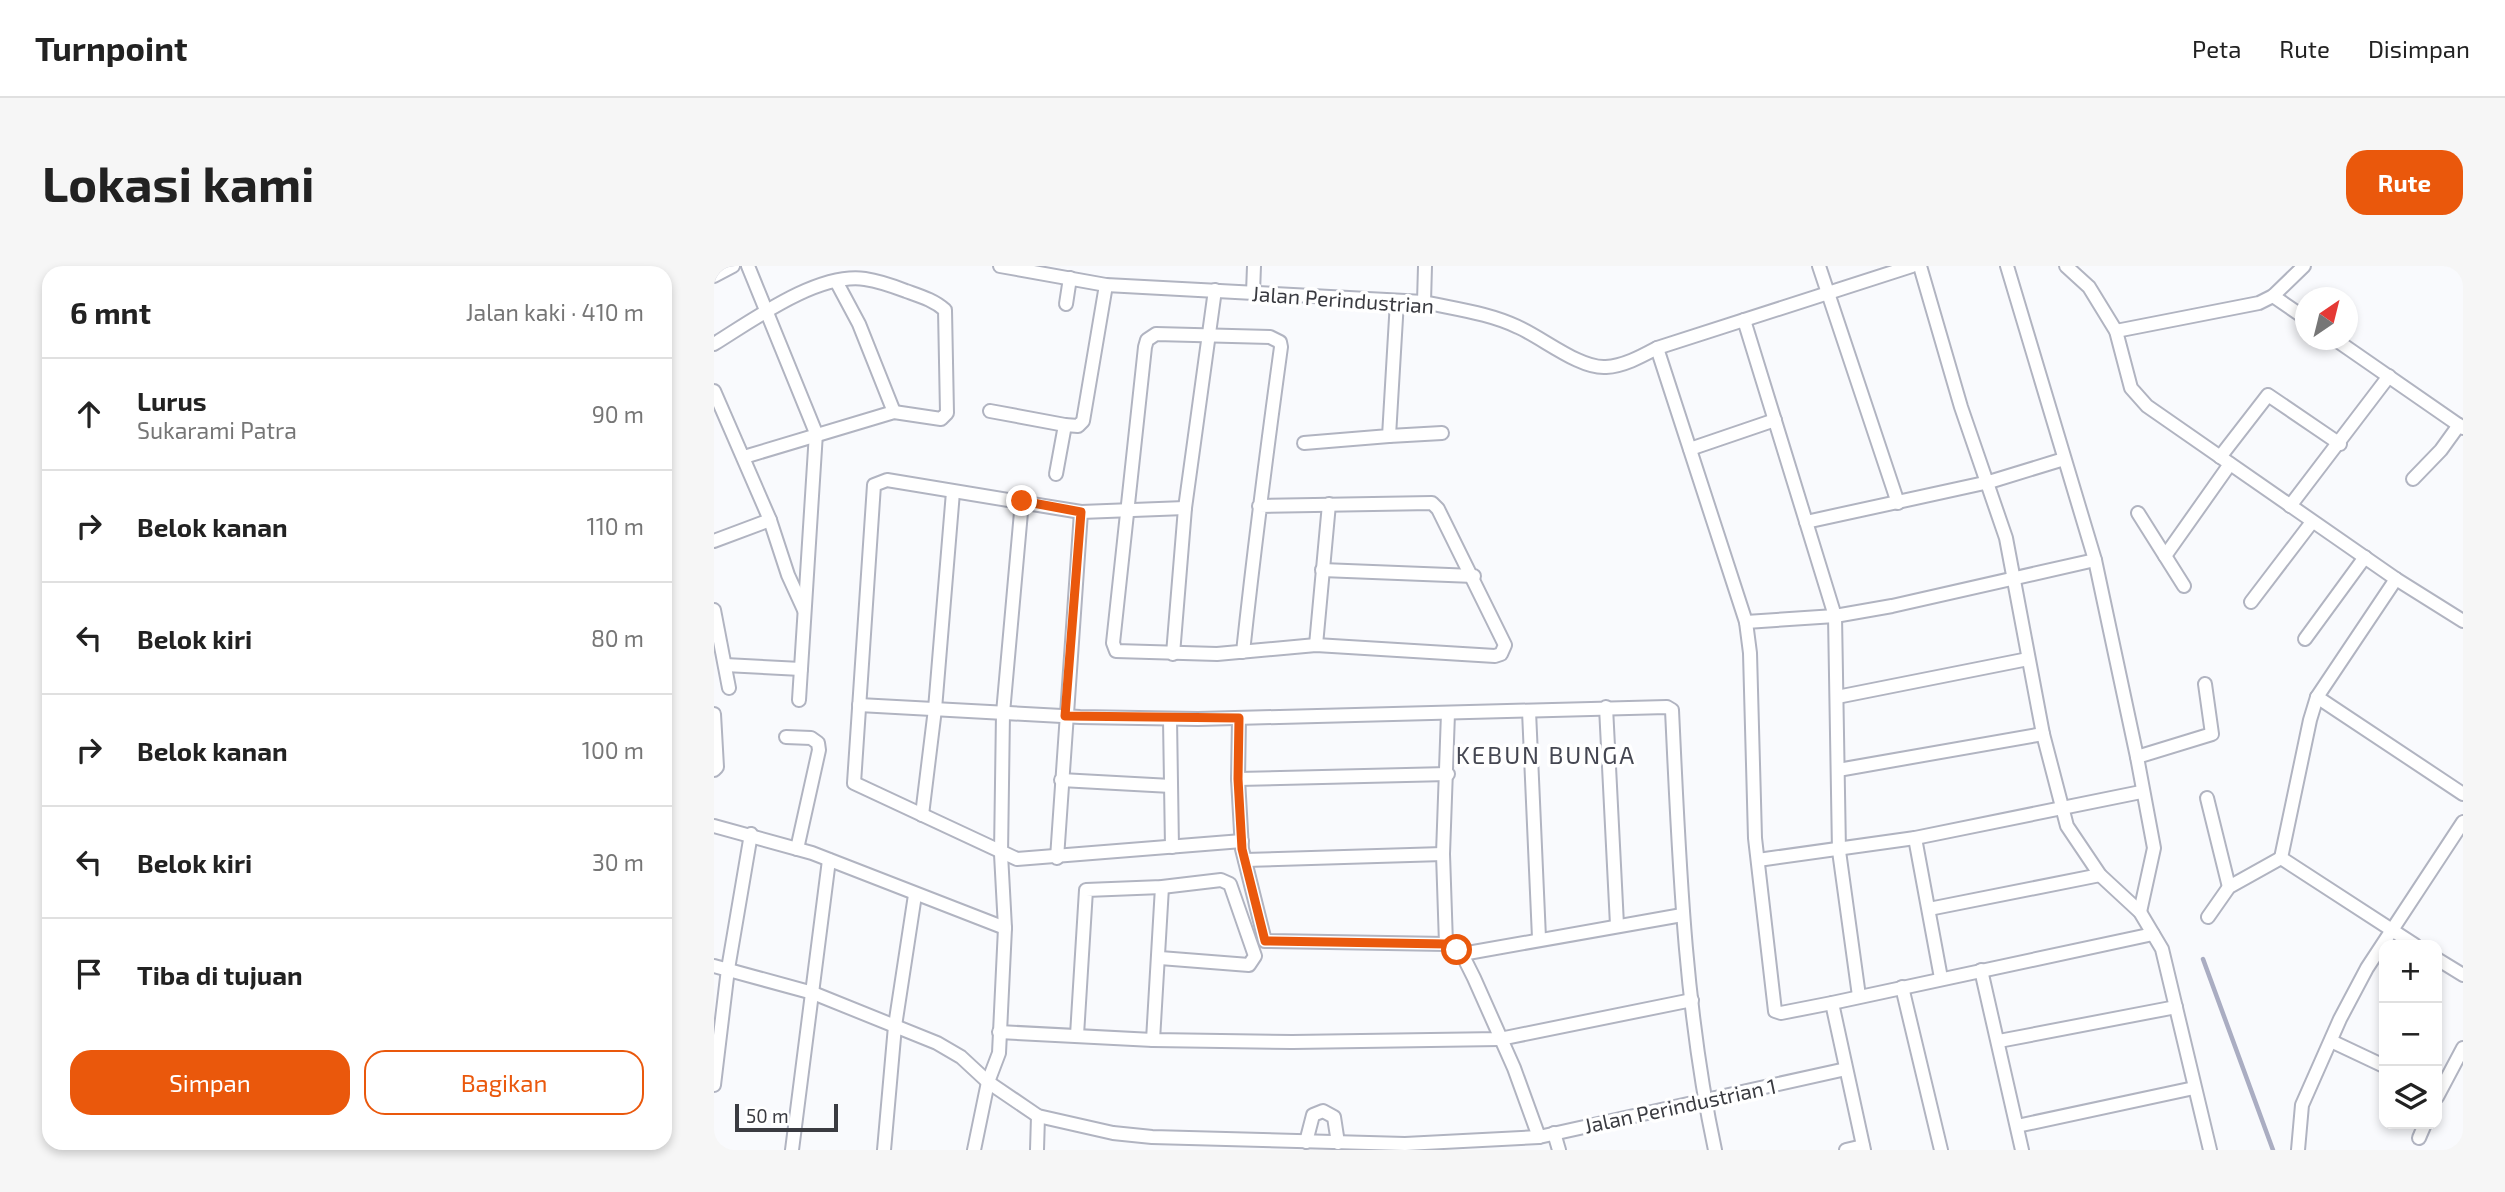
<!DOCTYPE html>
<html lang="id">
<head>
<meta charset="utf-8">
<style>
  body { margin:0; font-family:"Exo 2",sans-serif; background:#f6f6f6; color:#222 }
  .controls { position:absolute; right:21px; bottom:21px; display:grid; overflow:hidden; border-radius:14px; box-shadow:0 4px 10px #0003 }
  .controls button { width:63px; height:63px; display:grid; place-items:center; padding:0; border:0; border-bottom:2px solid #e0e0e0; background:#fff; color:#222; font:35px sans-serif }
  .compass { position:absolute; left:1581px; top:21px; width:63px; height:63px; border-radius:50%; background:#fff; box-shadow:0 4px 10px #0003; rotate:35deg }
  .scale { position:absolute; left:21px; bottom:18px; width:103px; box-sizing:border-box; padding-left:7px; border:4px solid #3a3b41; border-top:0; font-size:19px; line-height:24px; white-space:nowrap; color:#3a3b41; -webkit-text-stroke:5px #fff; paint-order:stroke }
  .stop { position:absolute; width:21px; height:21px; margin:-16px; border:5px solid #ea580c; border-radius:50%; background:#fff }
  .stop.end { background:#ea580c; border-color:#fff; box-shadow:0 2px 7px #0008 }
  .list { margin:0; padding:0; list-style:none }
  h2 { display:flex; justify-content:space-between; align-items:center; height:91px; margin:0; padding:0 28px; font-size:30px }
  h2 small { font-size:23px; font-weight:400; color:#767676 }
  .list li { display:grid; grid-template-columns:46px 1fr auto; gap:21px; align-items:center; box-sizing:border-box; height:112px; padding:0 28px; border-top:2px solid #e0e0e0 }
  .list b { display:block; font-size:26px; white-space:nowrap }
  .list p { margin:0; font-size:23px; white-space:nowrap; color:#767676 }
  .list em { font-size:23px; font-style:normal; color:#767676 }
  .actions { display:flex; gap:14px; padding:21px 28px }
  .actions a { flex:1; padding:16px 0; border:2px solid #ea580c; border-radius:21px; text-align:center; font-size:24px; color:#ea580c }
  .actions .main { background:#ea580c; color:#fff }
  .icon { flex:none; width:38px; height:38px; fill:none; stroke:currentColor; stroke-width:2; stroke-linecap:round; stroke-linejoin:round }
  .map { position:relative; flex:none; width:1749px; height:884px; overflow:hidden; border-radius:21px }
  header { display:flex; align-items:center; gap:42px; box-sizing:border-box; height:98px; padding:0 35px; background:#fff; border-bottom:2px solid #e0e0e0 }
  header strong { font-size:33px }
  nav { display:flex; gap:38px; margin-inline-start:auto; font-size:24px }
  .intro { display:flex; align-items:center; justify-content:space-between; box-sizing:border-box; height:168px; padding:0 42px }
  h1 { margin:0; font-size:49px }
  .button { padding:18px 32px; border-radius:21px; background:#ea580c; color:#fff; font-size:24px; font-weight:700 }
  main { display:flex; gap:42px; padding:0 42px }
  aside { flex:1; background:#fff; border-radius:21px; box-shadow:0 4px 10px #0003 }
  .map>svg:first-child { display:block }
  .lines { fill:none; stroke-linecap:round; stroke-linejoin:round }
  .stream { stroke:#aaadc2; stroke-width:4.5 }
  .minor-casing { stroke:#b1b4c1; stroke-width:16 }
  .minor { stroke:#fff; stroke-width:12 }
  .route { stroke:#ea580c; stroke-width:9 }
  .labels { text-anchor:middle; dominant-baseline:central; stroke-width:7; stroke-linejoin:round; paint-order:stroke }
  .street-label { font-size:21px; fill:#3a3b41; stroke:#fff }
  .quarter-label { font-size:24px; letter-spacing:2px; fill:#454752; stroke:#fff }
</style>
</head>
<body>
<header>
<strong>Turnpoint</strong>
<nav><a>Peta</a><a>Rute</a><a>Disimpan</a></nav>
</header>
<div class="intro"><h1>Lokasi kami</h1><a class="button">Rute</a></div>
<main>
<aside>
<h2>6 mnt<small>Jalan kaki · 410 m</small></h2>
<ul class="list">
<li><svg class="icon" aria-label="ahead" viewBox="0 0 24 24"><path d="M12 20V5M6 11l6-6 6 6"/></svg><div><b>Lurus</b><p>Sukarami Patra</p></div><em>90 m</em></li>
<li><svg class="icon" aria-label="right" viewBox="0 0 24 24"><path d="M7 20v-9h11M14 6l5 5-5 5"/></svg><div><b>Belok kanan</b></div><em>110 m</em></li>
<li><svg class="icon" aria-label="left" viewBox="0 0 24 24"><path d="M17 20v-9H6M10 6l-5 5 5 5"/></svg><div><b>Belok kiri</b></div><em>80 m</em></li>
<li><svg class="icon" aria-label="right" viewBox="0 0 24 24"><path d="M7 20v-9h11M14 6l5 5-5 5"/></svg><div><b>Belok kanan</b></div><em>100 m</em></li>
<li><svg class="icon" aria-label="left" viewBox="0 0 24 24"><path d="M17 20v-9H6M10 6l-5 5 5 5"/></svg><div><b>Belok kiri</b></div><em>30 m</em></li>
<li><svg class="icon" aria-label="arrive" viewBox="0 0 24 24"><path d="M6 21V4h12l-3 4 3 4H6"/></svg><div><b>Tiba di tujuan</b></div></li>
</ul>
<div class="actions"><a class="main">Simpan</a><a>Bagikan</a></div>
</aside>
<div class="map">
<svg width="1749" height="884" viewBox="0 0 1749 884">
  <rect width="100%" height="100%" fill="#f9fafd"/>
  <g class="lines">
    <path class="stream" d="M1489 693 1559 884"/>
    <defs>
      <g id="minor">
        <path d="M34 0 102 167 85 434"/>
        <path d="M286 0 392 19 710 36C741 43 775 47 804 61 829 72 866 103 892 101 910 100 928 90 943 82L1198 0"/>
        <path d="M1105 0 1184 237"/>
        <path d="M1206 0 1247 141 1292 272 1329 468 1353 560 1386 609 1426 646 1448 683 1496 884"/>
        <path d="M1293 0 1381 294 1423 491 1440 582 1426 646"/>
        <path d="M1352 0 1375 21 1402 65 1417 122 1433 140 1682 313 1749 355"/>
        <path d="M0 10 19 0"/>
        <path d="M122 15 145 58 180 146"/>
        <path d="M539 27 540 0"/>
        <path d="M1559 30 1591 52"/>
        <path d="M710 36 711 0"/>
        <path d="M352 38 356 12"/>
        <path d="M1030 54 1121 350 1125 585 1145 730"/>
        <path d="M1402 65 1545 37 1559 30 1590 0"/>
        <path d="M1622 74 1749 162"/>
        <path d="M0 78C39 54 104 6 151 13 165 15 179 20 192 25 206 30 220 34 231 44L233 147 227 153 180 146 30 191"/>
        <path d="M943 82 1032 356 1036 387 1041 572 1061 745 1067 747 1118 737 1439 668"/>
        <path d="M0 125 56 254 74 309 90 344"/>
        <path d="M276 145 351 159 364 160 369 155 392 19"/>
        <path d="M675 170 728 167"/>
        <path d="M590 177 675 170 683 35"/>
        <path d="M976 183 1061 154"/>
        <path d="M1506 191 1554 129 1626 178"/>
        <path d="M342 208 351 159"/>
        <path d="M1699 213 1727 184 1745 159"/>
        <path d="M1576 240 1675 110"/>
        <path d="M471 242 367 246 173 214 160 219 140 517 303 593 528 575"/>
        <path d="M1424 247 1470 320"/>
        <path d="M1092 256 1275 216 1350 193"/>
        <path d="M0 275 56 254"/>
        <path d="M1451 290 1516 198"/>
        <path d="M608 304 760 310"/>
        <path d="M1682 313 1603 431 1596 454 1567 592 1701 679"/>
        <path d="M1537 336 1598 256"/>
        <path d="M0 344 15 422"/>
        <path d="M1032 356 1121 350 1178 340 1381 294"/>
        <path d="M1591 373 1651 291"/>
        <path d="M602 379 615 238"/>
        <path d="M529 386C540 284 553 183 567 81L566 76 556 71 442 68 433 74 431 81 399 377 402 385 503 388 602 379 781 390 787 388 791 379 724 243 718 237 545 240"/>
        <path d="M459 388 471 242 501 24"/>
        <path d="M11 399 87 403"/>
        <path d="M1123 431 1314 393"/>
        <path d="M1603 431 1749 528"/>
        <path d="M145 439 366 451 484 453 953 441 958 444C965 591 970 740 1001 884"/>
        <path d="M892 441 903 659"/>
        <path d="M815 445 825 672"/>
        <path d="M734 447 729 588 732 678 748 688 760 712 800 802 825 871"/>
        <path d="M0 448 3 501 0 504"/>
        <path d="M525 452 524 513 528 583 551 675 732 678"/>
        <path d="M456 453 458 581"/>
        <path d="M72 471 97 472 104 477 105 484 83 583"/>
        <path d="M1423 491 1498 468 1491 418"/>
        <path d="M1124 504 1329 468"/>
        <path d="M524 513 734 508"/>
        <path d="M347 514 457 520"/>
        <path d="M1493 532 1515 621"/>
        <path d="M208 549 221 443 239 226"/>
        <path d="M0 560 98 587 291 662"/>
        <path d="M1201 572 1227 712"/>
        <path d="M343 592 367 246"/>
        <path d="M531 594 729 588"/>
        <path d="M1044 594 1201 572 1427 526"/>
        <path d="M1215 643 1386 609"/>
        <path d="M1494 651 1515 621 1567 592"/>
        <path d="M748 688 968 649"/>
        <path d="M1723 693 1749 709"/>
        <path d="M0 700 99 727 223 777 247 791 274 816 324 850 399 867 438 871 691 878 825 871 1132 803"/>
        <path d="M1267 704 1308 884"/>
        <path d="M1188 721 1227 884"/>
        <path d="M1118 737 1150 884"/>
        <path d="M285 766 439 774 578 776 786 773 978 734"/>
        <path d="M363 769 372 624 448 621 507 614 516 618 541 690 535 699 446 692"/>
        <path d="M439 774 448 621"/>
        <path d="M1285 775 1462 741"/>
        <path d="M1617 775 1670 800"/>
        <path d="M0 819 14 703 37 568"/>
        <path d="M1723 831 1749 782"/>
        <path d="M1303 860 1480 822"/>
        <path d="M840 867 845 884"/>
        <path d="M1705 872 1711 858"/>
        <path d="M592 876 599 849 609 845 620 851 624 877"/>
        <path d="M78 884 115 594"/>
        <path d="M170 884 181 760 201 629"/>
        <path d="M260 884 274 816 285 787 291 662 287 588 289 447 308 235"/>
        <path d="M323 884 324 850"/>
        <path d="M1132 884 1149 880"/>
        <path d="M1584 884 1588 839 1626 753 1653 702 1749 556"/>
      </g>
    </defs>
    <use href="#minor" class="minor-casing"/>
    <use href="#minor" class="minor"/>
  </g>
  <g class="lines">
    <path class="route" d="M308 235 367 246 351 450 525 452 524 513 528 583 551 675 732 678 743 684"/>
  </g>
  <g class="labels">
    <g class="street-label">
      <text transform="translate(629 33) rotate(4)">Jalan Perindustrian</text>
      <text transform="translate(966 839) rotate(-12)">Jalan Perindustrian 1</text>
    </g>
    <g class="quarter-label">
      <text x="832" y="488">KEBUN BUNGA</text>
    </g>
  </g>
</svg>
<div class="controls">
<button>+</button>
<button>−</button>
<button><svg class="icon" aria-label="layers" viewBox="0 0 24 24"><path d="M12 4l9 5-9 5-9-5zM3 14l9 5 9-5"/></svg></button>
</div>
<svg class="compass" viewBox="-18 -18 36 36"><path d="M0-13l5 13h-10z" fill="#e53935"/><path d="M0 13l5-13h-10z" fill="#767676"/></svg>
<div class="scale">50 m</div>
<div class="stop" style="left:743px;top:684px"></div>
<div class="stop end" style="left:308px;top:235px"></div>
</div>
</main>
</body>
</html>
